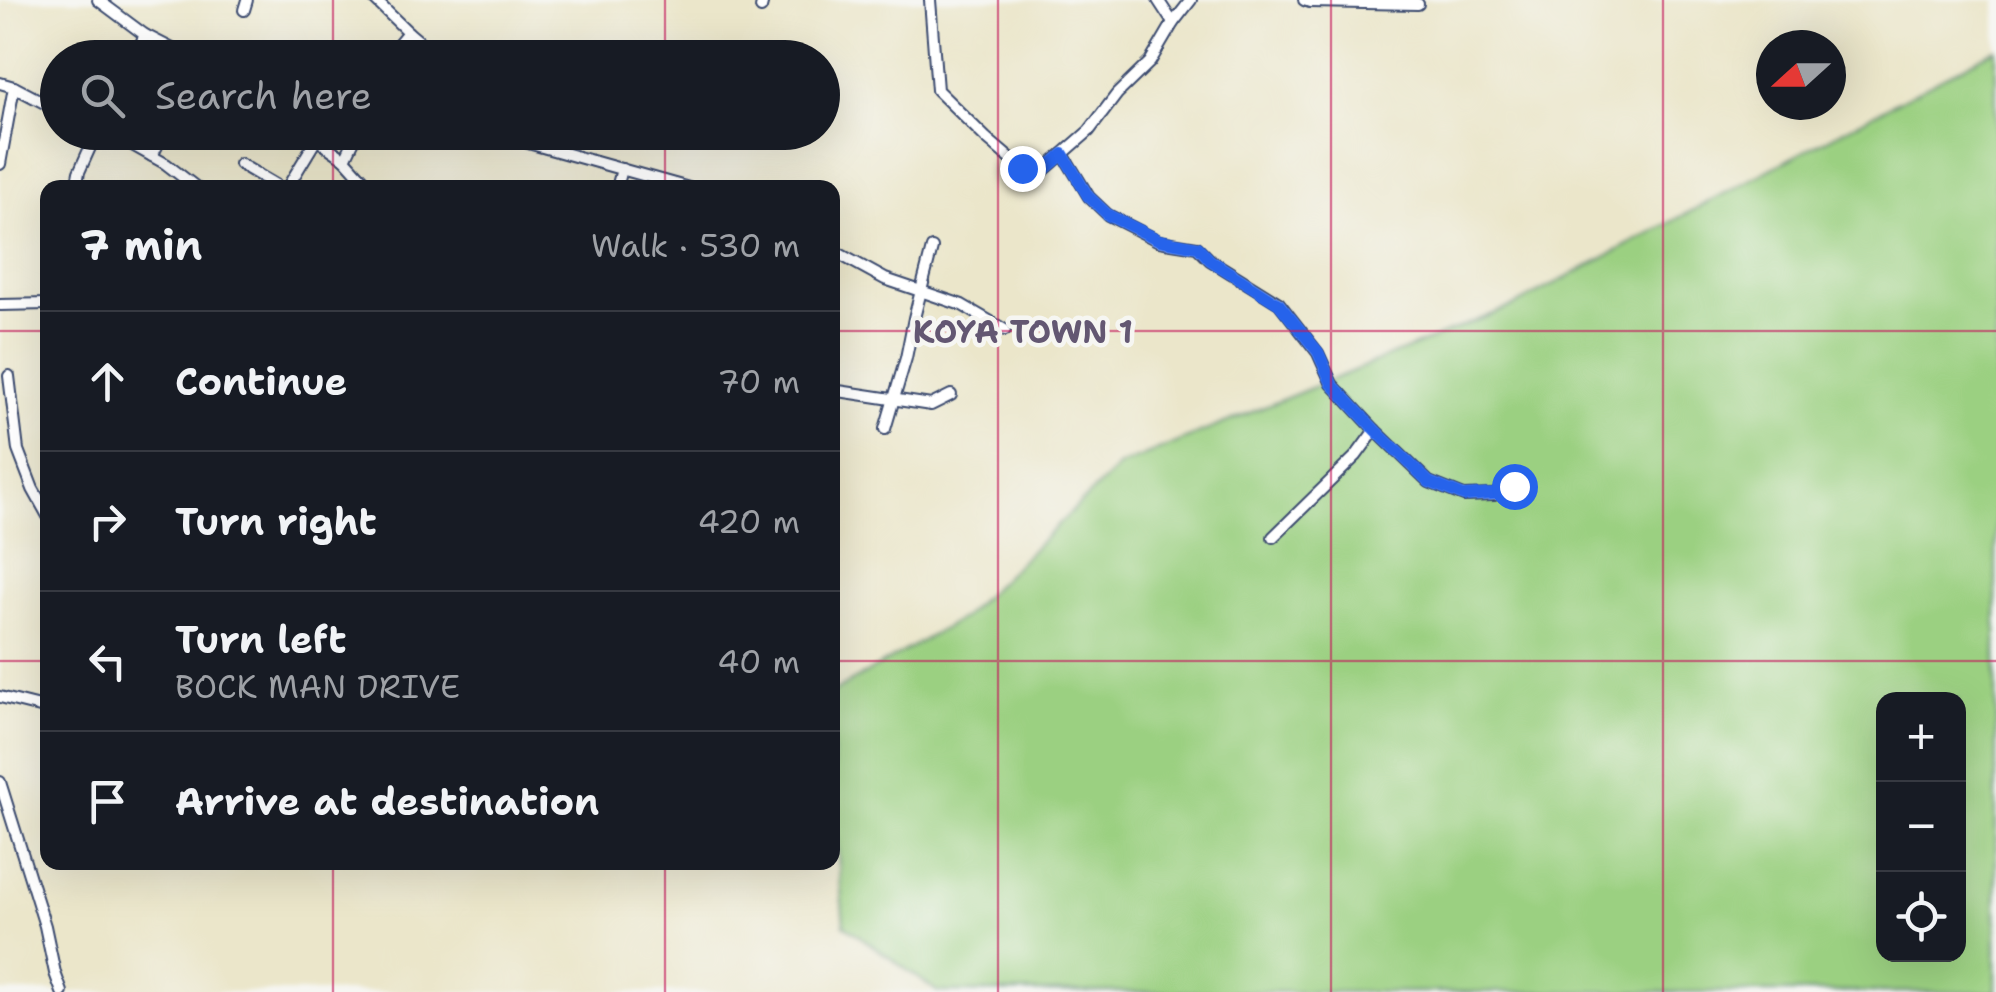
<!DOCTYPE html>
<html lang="en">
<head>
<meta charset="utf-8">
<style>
  body { margin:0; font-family:"Shantell Sans",sans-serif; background:#20242c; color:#f1f3f6 }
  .controls { position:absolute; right:30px; bottom:30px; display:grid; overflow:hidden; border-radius:20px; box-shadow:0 10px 40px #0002 }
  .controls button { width:90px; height:90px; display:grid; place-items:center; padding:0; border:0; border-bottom:2px solid #363941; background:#171b24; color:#f1f3f6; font:50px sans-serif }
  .compass { position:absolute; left:1756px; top:30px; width:90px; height:90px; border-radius:50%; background:#171b24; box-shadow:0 10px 40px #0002; rotate:249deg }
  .stop { position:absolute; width:30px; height:30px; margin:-22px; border:8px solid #2563eb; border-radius:50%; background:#fff }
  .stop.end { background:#2563eb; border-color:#fff; box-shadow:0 2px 10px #0008 }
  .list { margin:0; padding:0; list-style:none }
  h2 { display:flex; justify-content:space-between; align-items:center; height:130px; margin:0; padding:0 40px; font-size:42px }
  h2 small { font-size:32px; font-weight:400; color:#9ea1a6 }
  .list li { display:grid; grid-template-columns:65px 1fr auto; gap:30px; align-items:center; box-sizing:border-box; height:140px; padding:0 40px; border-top:2px solid #363941 }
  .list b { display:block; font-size:38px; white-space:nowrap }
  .list p { margin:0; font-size:32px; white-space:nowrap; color:#9ea1a6 }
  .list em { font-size:32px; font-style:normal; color:#9ea1a6 }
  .icon { flex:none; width:55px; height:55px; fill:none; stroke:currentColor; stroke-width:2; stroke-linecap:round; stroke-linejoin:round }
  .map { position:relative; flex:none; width:1996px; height:992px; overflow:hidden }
  .search { position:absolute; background:#171b24; box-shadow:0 10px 40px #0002; left:40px; top:40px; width:800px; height:110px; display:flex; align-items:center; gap:25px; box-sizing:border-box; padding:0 35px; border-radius:55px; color:#9ea1a6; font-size:38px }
  .panel { position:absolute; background:#171b24; box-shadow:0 10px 40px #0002; left:40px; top:180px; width:800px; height:690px; border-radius:20px }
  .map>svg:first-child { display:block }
  .green { fill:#9bd081; stroke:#5b8070; stroke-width:2.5; fill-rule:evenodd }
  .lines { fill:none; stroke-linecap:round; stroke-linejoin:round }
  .minor-casing { stroke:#3a4a6e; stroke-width:14 }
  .minor { stroke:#fff; stroke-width:10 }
  .route { stroke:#2563eb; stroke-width:12 }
  .grid { fill:none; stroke:#c2185b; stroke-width:2.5; stroke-opacity:0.55 }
  .labels { text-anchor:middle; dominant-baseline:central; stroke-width:9; stroke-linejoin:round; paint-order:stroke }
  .neighbourhood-label { font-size:32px; font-weight:bold; fill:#635772; stroke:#f6f6f2 }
</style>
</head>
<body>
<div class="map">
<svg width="1996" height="992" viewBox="0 0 1996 992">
  <rect width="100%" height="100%" fill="#f6f6f2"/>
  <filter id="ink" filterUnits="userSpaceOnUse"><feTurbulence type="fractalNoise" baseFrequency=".01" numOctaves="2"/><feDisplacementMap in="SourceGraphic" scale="20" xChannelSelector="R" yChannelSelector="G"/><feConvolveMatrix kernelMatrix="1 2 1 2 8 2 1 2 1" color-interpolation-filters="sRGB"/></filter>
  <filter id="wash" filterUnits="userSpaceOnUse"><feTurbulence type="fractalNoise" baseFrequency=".0048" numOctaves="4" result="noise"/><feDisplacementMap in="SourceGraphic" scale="40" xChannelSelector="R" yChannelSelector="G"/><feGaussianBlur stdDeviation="2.25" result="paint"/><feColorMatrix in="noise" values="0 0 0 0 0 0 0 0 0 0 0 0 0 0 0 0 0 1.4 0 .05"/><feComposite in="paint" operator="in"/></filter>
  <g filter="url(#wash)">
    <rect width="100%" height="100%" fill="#ebe6ca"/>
    <path class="green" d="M1996 49V992H938L844 925 833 800 832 693 962 618 1119 466 1513 306ZM1884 700H1958V954H1884Z"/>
  </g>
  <g filter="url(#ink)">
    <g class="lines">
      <defs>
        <g id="minor">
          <path d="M98 0 145 35 190 58"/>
          <path d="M375 0 408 32 439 58"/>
          <path d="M930 0 937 90 986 138 1034 179 1089 131 1117 94 1150 62 1173 23 1191 0"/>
          <path d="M1158 0 1173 23"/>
          <path d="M1304 0 1310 2 1418 4"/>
          <path d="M761 8 763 0"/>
          <path d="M244 10 247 0"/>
          <path d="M134 58 145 35"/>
          <path d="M391 58 394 49 408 32"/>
          <path d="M0 83 14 87 0 164"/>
          <path d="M14 87 58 110"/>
          <path d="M109 132 166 164 197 188"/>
          <path d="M306 132 345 159 371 188"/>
          <path d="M510 132 528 143 689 188"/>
          <path d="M1063 154 1089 197 1108 215 1159 241 1197 247 1210 260 1279 303 1318 353 1332 384 1375 430 1429 482 1464 496 1494 495 1513 487"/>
          <path d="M152 156 164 132"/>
          <path d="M345 159 358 132"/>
          <path d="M240 164 281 188"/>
          <path d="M76 188 79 172 97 132"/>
          <path d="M287 188 316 140"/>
          <path d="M617 188 622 169"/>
          <path d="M832 250 885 279 962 305 1005 330"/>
          <path d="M0 305 48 304"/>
          <path d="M9 376 18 450 33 489 48 516"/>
          <path d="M832 390 931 405 951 395"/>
          <path d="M885 429 906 358 914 318 932 248"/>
          <path d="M1273 537 1356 456 1375 430"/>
          <path d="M0 697 48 709"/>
          <path d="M0 782 45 926 55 973 62 992"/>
        </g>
      </defs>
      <use href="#minor" class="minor-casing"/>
      <use href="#minor" class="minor"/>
    </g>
  </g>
  <g class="lines" filter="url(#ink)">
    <path class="route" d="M1022 168 1034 179 1063 154 1088 196 1108 215 1159 240 1198 247 1210 260 1279 304 1318 352 1332 384 1375 430 1429 482 1464 496 1494 494 1514 486"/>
  </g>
  <path class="grid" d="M333 0V58M665 0V58M998 0V992M1331 0V992M1663 0V992M333 132V188M665 132V188M0 331H48M832 331H1996M0 661H48M832 661H1996M333 862V992M665 862V992"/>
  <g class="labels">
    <g class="neighbourhood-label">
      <text x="1023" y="331">KOYA TOWN 1</text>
    </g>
  </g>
</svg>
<div class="controls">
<button>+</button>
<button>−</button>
<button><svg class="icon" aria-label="locate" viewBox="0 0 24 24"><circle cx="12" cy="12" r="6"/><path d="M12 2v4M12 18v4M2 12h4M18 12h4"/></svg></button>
</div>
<svg class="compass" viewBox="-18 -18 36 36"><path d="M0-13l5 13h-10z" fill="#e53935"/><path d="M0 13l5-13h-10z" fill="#9ea1a6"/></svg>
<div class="stop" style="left:1514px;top:486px"></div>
<div class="stop end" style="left:1022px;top:168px"></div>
<div class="search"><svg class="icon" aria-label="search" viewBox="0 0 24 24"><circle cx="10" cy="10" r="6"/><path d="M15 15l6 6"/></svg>Search here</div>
<section class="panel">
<h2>7 min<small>Walk · 530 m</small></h2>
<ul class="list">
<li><svg class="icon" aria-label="ahead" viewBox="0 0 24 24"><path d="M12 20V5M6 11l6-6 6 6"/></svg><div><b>Continue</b></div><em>70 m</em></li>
<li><svg class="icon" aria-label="right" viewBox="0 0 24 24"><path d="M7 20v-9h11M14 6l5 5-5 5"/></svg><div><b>Turn right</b></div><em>420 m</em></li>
<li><svg class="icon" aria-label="left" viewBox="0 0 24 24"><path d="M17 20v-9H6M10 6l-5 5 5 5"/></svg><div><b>Turn left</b><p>BOCK MAN DRIVE</p></div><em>40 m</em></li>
<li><svg class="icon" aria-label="arrive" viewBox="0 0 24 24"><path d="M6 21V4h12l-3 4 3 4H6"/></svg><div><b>Arrive at destination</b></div></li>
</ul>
</section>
</div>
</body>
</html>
